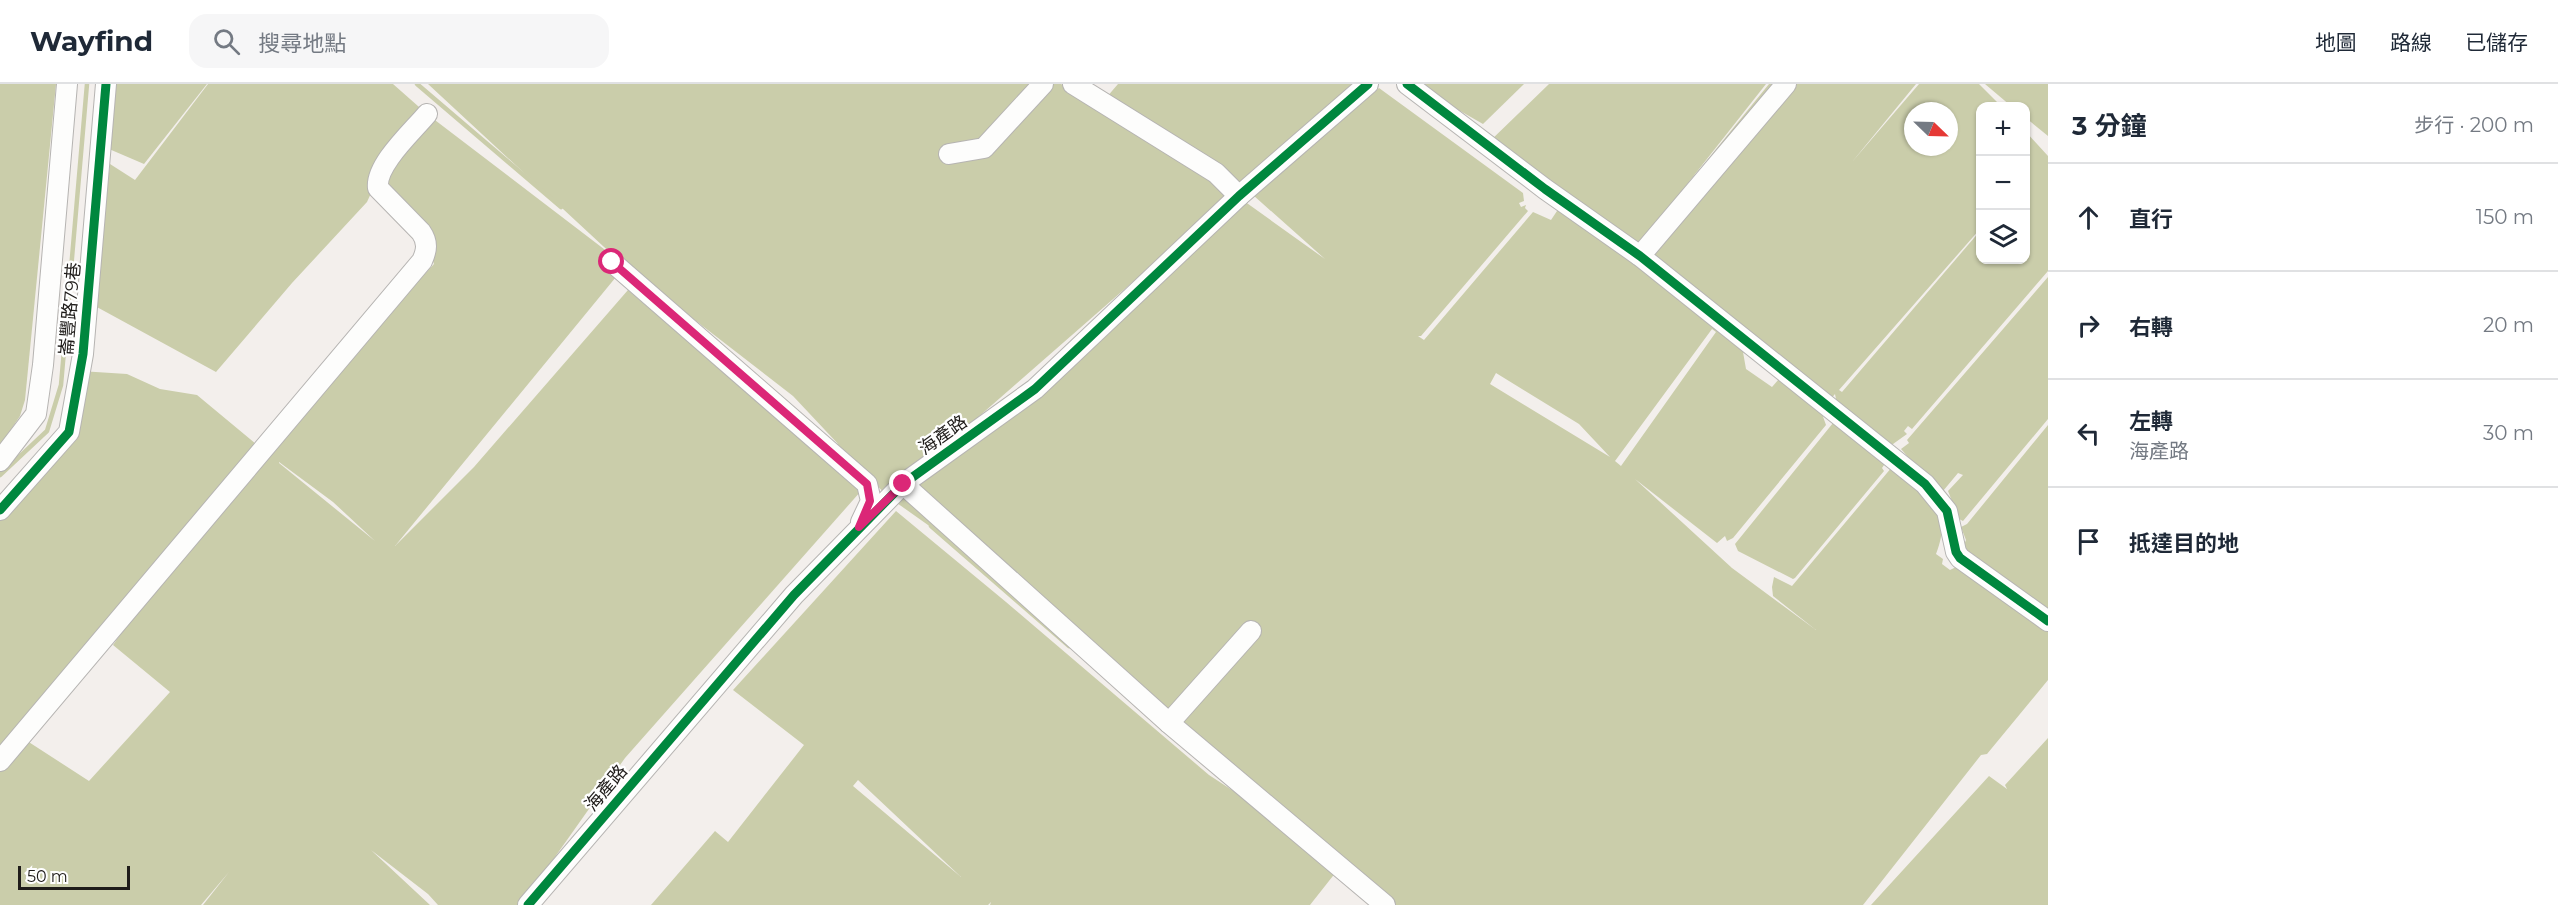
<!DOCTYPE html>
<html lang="zh-TW">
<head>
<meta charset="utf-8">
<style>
  body { margin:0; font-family:Montserrat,"Noto Sans TC",sans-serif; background:#f6f6f7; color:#1f2937 }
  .controls { position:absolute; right:18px; top:18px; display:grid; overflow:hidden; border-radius:12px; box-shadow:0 2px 4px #0004 }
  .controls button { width:54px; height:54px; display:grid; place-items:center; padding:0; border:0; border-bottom:2px solid #e0e1e3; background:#fff; color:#1f2937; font:30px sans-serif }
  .compass { position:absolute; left:1904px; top:18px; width:54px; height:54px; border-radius:50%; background:#fff; box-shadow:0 2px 4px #0004; rotate:113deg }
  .scale { position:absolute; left:18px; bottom:15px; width:112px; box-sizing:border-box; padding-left:6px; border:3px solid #1f1c1a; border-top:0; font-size:16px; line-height:21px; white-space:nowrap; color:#1f1c1a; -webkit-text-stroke:4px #fff; paint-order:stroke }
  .stop { position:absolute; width:18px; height:18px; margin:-14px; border:4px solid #db2777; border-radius:50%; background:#fff }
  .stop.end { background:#db2777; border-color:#fff; box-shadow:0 2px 6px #0008 }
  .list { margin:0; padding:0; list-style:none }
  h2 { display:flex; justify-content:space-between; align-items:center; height:78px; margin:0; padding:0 24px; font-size:26px }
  h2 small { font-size:20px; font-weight:400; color:#747a83 }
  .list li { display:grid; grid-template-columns:39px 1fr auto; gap:18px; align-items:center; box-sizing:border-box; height:108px; padding:0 24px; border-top:2px solid #e0e1e3 }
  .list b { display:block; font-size:22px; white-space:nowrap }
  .list p { margin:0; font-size:20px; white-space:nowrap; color:#747a83 }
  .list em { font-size:20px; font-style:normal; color:#747a83 }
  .icon { flex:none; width:33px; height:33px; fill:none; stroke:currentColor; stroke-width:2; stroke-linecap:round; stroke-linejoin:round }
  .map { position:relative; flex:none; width:2048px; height:821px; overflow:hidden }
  header { display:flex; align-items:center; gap:36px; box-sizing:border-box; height:84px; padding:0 30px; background:#fff; border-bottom:2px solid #e0e1e3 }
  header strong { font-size:28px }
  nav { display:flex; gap:33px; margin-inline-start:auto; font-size:21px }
  .search { width:420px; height:54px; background:#f6f6f7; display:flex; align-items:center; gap:15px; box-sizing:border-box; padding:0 21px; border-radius:18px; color:#747a83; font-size:22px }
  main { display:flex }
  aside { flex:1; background:#fff }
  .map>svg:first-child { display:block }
  .water { fill:#cacdaa; fill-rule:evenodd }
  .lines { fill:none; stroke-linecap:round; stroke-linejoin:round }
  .stream { stroke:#cacdaa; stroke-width:4.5 }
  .minor-casing { stroke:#b6b4b2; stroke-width:22 }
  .minor { stroke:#fdfdfc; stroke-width:20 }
  .cycleway-casing { stroke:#fff; stroke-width:13 }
  .cycleway { stroke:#00873e; stroke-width:9 }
  .route { stroke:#db2777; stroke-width:8 }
  .labels { text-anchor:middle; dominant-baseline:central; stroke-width:4.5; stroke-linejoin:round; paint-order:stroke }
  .street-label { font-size:18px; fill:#1f1c1a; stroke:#fff }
</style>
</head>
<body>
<header>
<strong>Wayfind</strong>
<div class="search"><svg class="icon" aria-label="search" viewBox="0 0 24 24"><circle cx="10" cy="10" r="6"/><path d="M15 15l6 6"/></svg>搜尋地點</div>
<nav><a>地圖</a><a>路線</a><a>已儲存</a></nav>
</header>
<main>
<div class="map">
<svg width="2048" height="821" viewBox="0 0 2048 821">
  <rect width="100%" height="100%" fill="#f3efec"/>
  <g class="water">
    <path d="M0 0H56L25 316 20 332 0 362Z"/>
    <path d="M114 0H207L144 80 109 65Z"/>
    <path d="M208 0H393L427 30 617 175 428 0H1061L1100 21 1118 0H1359L896 405 1022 311 1237 112 1325 175 1253 111 1379 4 1523 109 1524 117 1519 119 1521 123 1526 121 1525 124 1528 127 1421 252H1418L1424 256 1533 128 1551 136 1561 121 1488 59 1549 0H1766L1677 113 1769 0H1916L1852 78 1919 0H1979L2001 22H1980V145L1839 306 1842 308 1980 147V176H2026V48L2048 72V187L1912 345 1908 342 1904 347 1907 350 1893 360 1884 359 1837 320 1835 310 1821 327 1826 341 1733 454 1727 457 1725 452 1717 459 1635 395 1732 484 1816 546 1773 512 1772 503 1774 493 1792 502 1892 383C1927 411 1955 420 1936 470L1943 475 1942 480 1950 486 1956 483 2048 542V596L1987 670 1981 671 1863 821H1389L1340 783 1310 821H990L991 818 988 821H651L715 747 728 758 804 661 733 606 896 427 1006 518 1209 691 1287 742 1027 511 887 412 793 312 625 182 395 462 474 383 628 206 861 407 625 674 521 821H438L428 810 371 766 430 821H203L229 788 201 821H0V426L63 355 80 287 127 290 160 305 197 311 262 365 434 180 426 156 377 96 367 118 292 199 216 288 95 222 110 80 135 96ZM1913 27H1949V63H1913ZM1712 245 1716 248 1621 382 1615 377ZM1743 268 1779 295 1772 303 1746 285ZM1496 289 1579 340 1610 373 1490 300ZM279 378 333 418 375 457 279 379ZM187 454 113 561 170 608 89 697 21 653ZM858 696 961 793 853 702Z"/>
    <path d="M1413 0H1524L1483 40Z"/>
    <path d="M1985 0H2048V52L2026 34V22H2011Z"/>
    <path d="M2048 193V335L1963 437 1959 435 1948 419 1952 417 1948 407 1963 391 1958 389 1943 407 1907 376 1909 374 1901 365 1909 359 1907 356Z"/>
    <path d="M1839 338 1886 378 1882 384 1884 387 1795 494 1793 495 1738 467 1735 460 1833 339Z"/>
    <path d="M2048 341V526L1961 468 1966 456 1961 443 1967 440Z"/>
    <path d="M2048 654V821H1871L1989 692 2007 705 2005 701Z"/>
  </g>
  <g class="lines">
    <g class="stream">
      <path d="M417 0 561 123"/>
      <path d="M838 362 854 376"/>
      <path d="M0 391 47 347 61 301 87 0"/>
      <path d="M931 442 1069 562"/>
    </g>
    <defs>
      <g id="minor">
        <path d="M1073 0 1216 89 1239 112"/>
        <path d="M1407 0 1545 105 1640 172 1925 400 1947 427 1956 468 1960 474 2048 537"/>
        <path d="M949 70 984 64 1043 0"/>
        <path d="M1640 172 1786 0"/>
        <path d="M612 178 867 400 871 417 861 438"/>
        <path d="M0 377 36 330 43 281 67 0"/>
        <path d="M903 400 1169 639 1385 821"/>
        <path d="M0 426 69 348 83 270 106 0"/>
        <path d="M1169 639 1251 547"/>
        <path d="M0 677 422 177C427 166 428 158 421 148L378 104C375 81 413 47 427 30"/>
        <path d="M528 821 794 511 903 400 1035 305 1239 112 1368 0"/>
      </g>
    </defs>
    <use href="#minor" class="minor-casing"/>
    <use href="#minor" class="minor"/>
    <defs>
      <g id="cycleway">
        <path d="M1407 0 1545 105 1640 172 1925 400 1947 427 1956 468 1960 474 2048 537"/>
        <path d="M0 426 69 348 83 270 106 0"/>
        <path d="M528 821 794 511 903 400 1035 305 1239 112 1368 0"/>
      </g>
    </defs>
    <use href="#cycleway" class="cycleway-casing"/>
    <use href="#cycleway" class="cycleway"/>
  </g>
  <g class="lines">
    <path class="route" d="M612 178 867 400 870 417 859 443 903 400"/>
  </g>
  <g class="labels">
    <g class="street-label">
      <text transform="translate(70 225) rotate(-85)">崙豐路79巷</text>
      <text transform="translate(943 351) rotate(-35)">海產路</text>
      <text transform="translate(606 704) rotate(-50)">海產路</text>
    </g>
  </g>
</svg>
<div class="controls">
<button>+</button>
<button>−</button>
<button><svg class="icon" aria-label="layers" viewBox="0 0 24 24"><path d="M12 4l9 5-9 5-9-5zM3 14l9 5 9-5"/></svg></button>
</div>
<svg class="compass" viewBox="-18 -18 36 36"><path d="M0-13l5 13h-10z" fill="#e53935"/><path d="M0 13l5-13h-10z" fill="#747a83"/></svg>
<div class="scale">50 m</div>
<div class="stop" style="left:612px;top:178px"></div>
<div class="stop end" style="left:903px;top:400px"></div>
</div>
<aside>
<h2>3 分鐘<small>步行 · 200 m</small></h2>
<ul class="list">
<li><svg class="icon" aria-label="ahead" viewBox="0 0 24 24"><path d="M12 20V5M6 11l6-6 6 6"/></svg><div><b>直行</b></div><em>150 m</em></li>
<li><svg class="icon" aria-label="right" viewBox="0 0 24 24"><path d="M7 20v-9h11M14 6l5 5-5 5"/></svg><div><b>右轉</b></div><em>20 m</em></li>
<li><svg class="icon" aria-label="left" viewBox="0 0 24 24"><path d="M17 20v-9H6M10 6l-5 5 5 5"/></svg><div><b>左轉</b><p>海產路</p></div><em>30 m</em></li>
<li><svg class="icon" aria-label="arrive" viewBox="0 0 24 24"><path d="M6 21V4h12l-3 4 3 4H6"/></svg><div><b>抵達目的地</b></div></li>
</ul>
</aside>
</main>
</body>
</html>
